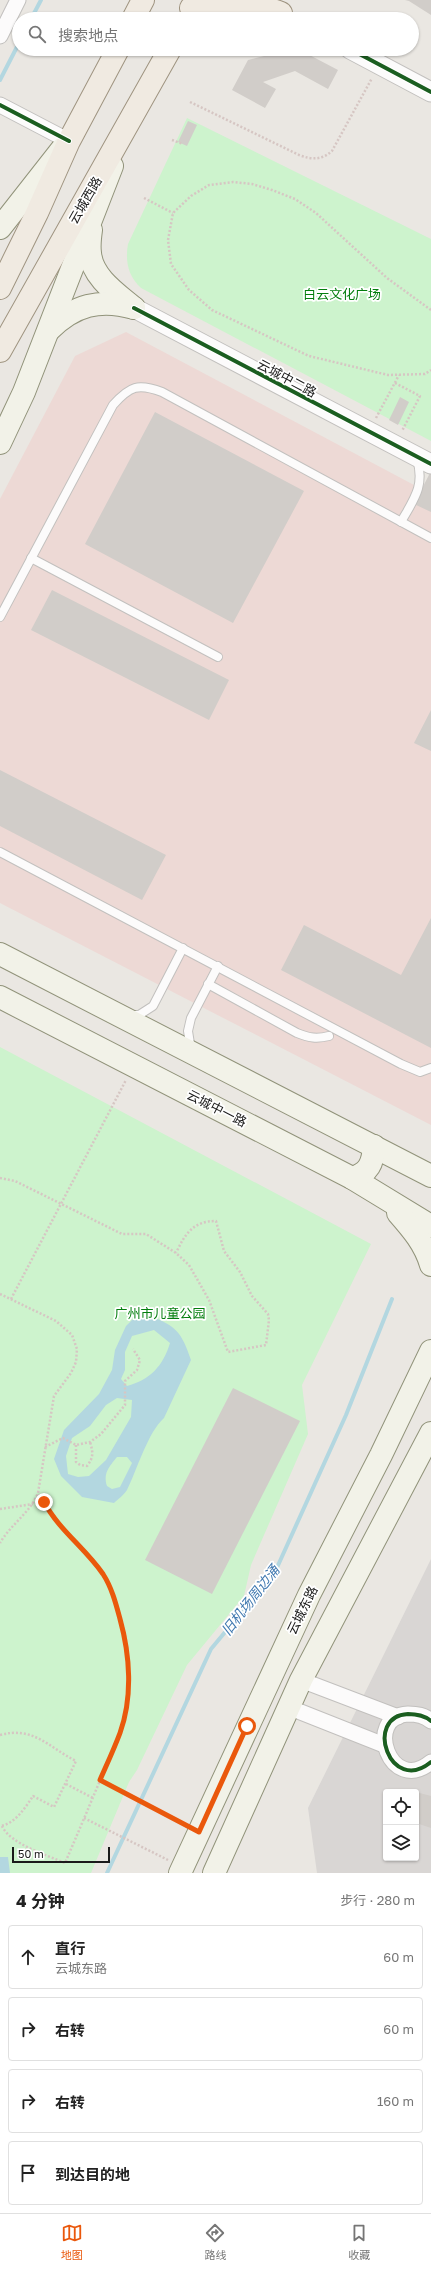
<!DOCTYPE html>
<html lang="zh">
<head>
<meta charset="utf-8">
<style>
  body { margin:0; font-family:"Golos Text","Noto Sans SC",sans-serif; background:#f6f6f6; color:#222 }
  .controls { position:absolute; right:12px; bottom:12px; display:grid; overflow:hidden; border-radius:4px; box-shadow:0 1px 3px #0004 }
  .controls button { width:36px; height:36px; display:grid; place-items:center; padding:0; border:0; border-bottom:1px solid #e0e0e0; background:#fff; color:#222; font:20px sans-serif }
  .scale { position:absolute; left:12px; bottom:10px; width:98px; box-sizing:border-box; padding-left:4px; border:2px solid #1a1a1a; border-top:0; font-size:11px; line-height:14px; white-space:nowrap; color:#1a1a1a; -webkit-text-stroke:3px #fff; paint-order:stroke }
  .stop { position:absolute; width:12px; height:12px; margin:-9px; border:3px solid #ea580c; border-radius:50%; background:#fff }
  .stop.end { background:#ea580c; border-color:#fff; box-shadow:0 1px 4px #0008 }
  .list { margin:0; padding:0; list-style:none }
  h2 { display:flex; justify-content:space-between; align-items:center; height:52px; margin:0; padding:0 16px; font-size:17px }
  h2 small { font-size:13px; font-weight:400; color:#767676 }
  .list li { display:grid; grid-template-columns:26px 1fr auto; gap:12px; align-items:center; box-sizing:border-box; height:64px; margin:0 8px 8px; padding:0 8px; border:1px solid #e0e0e0; border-radius:4px }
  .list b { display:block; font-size:15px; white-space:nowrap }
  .list p { margin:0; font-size:13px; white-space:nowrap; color:#767676 }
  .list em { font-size:13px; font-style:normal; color:#767676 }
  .icon { flex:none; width:22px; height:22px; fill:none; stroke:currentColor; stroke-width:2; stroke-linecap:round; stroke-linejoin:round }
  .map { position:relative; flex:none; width:431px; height:1873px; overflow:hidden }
  .search { position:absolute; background:#fff; box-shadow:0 1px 3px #0004; left:12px; right:12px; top:12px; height:44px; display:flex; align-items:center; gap:10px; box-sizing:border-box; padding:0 14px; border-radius:22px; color:#767676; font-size:15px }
  .sheet { height:340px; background:#fff }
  nav { display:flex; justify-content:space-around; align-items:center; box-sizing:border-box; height:56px; border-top:1px solid #e0e0e0; background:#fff; font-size:11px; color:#767676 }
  nav a { display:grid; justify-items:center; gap:2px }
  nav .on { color:#ea580c }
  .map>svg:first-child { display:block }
  .residential { fill:#d9d6d4; fill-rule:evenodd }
  .commercial { fill:#edd9d5 }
  .park { fill:#cdf3cd }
  .water { fill:#b3d7e0; fill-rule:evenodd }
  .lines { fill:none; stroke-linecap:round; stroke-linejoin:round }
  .stream { stroke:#b3d7e0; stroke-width:4 }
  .building { fill:#d1cdc9 }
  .service-casing { stroke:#c2c0be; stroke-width:10 }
  .minor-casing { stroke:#c2c0be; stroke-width:17 }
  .tertiary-casing { stroke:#c2c0be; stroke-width:21 }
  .secondary-casing { stroke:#91937a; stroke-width:24 }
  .primary-casing { stroke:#9f9480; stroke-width:24 }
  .path { stroke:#d6c6c3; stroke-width:2.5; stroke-dasharray:2 2; stroke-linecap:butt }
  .service { stroke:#fcfbfb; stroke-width:8 }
  .minor { stroke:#fcfbfb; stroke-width:15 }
  .tertiary { stroke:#fcfbfb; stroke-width:19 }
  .secondary { stroke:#f2f2e8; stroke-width:22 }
  .primary { stroke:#f0eae1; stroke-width:22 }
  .cycleway-casing { stroke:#fff; stroke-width:6 }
  .cycleway { stroke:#1b5e20; stroke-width:4 }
  .route { stroke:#ea580c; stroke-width:5 }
  .labels { text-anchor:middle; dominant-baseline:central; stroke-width:3.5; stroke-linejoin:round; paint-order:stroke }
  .street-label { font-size:13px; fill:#1a1a1a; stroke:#fff }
  .park-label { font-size:13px; fill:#037e0d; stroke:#fff }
  .water-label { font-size:14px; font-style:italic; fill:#4179b0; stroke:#fff }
</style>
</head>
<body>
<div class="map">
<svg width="431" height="1873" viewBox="0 0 431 1873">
  <rect width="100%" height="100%" fill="#eae7e2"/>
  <path class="residential" d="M431 1559V1873H317L308 1808ZM386 1792H416V1858H386Z"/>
  <path class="commercial" d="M126 332 431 494V1125L0 903V499L75 356Z"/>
  <g class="park">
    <path d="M187 118 431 239V441L141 288C128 276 125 261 128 244Z"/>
    <path d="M0 1047 371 1244 302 1385 308 1434 251 1565 244 1596 187 1665 137 1770 129 1782 91 1873H0Z"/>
  </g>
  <g class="water">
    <path d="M149 1316C176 1325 182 1333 191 1360L164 1418C148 1432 137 1470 127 1490 124 1495 118 1499 114 1503L82 1497 61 1476 54 1459 64 1430 99 1394 112 1370 115 1350 126 1326 132 1320ZM154 1330 170 1343C163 1366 150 1380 127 1386L121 1379 125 1370V1352L132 1336ZM117 1398 132 1400 131 1417 106 1460 89 1476 78 1477 68 1474 66 1456 72 1438 90 1426 106 1405ZM117 1457H127L132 1463 120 1487 112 1489 107 1486C103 1473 109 1467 117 1457Z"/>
    <path d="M0 1857H8L10 1873H0Z"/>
  </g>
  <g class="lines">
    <g class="stream">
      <path d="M31 19 41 0"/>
      <path d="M0 80 19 43"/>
      <path d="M107 1873 211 1649 275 1572 346 1415 392 1299"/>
    </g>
  </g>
  <g class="building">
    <path d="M405 0H431V15L409 1Z"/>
    <path d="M292 49H298L338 70 328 89 295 71 263 82 276 89 265 108 232 90 248 60Z"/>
    <path d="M188 121 197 125 187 146 178 142Z"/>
    <path d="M400 397 409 402 398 425 389 420Z"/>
    <path d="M155 412 304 491 233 623 85 544Z"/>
    <path d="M431 471V512L414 504Z"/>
    <path d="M52 590 229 680 209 720 31 630Z"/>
    <path d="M431 710V751L414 743Z"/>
    <path d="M0 770 166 855 142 900 0 826Z"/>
    <path d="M431 918V1048L281 970 304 925 401 975Z"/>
    <path d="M233 1388 300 1421 212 1594 145 1560Z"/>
    <path d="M416 1792 431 1796V1828L416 1823Z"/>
  </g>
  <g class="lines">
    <defs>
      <g id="service">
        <path d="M401 522C414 499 425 486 417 459"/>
        <path d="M31 558 218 657"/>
        <path d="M0 617 113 405C130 386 138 383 162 392L431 538"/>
        <path d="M0 852 401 1064 420 1072 431 1068"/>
        <path d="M208 984 297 1033C309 1038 317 1039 329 1036"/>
        <path d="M130 1015H139L153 1006 183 948"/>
        <path d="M191 1050 188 1031 191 1018 218 966"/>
      </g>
      <g id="minor">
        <path d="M0 36 18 0"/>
        <path d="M0 105 69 141"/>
        <path d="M301 1680 398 1717"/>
        <path d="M288 1707 384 1745"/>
        <path d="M431 1721C424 1715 417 1714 408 1714 363 1716 390 1796 431 1762"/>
      </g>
      <g id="tertiary">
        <path d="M350 49 431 92"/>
        <path d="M134 308 431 464"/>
      </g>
      <g id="secondary">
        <path d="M0 228 62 149"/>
        <path d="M91 230C90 237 89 246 90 253 92 277 116 293 134 308"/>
        <path d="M49 330C74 305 100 298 134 308"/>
        <path d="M0 443 24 392 112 166"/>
        <path d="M0 954 431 1176"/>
        <path d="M0 997 352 1178 431 1226"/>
        <path d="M352 1178C369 1173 373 1163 374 1146"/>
        <path d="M398 1213C412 1229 425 1244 431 1265"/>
        <path d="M180 1873 309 1595 381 1455 431 1351"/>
        <path d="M214 1873 301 1680 431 1433"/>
      </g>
      <g id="primary">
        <path d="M191 8C227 1 246 0 281 13"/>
        <path d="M133 19 143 0"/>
        <path d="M0 288 37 213 69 141 118 49"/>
        <path d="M0 351 170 49"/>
      </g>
    </defs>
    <use href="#service" class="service-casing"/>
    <use href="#minor" class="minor-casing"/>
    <use href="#tertiary" class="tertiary-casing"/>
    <use href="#secondary" class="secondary-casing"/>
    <use href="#primary" class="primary-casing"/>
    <g class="path">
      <path d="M190 102 299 155C312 160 322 160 332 151L372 78"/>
      <path d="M172 140 183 144"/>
      <path d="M144 198 173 213"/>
      <path d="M431 310 387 278 316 213 295 199 272 190 252 184 233 182 209 185 191 196 173 213 168 240 171 264 189 290 212 310 309 356 388 375 425 374 431 370"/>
      <path d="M395 383 420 396 402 431"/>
      <path d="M376 418 399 375"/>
      <path d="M0 1178 15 1181 122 1234H146L176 1253 189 1265 209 1300 228 1352 266 1345 269 1320 268 1314 252 1296 240 1272 224 1251 216 1221C193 1221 185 1234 176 1253"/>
      <path d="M0 1294 56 1321 72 1335 77 1349 76 1362 71 1373 54 1396 38 1493C30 1513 11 1524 0 1543"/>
      <path d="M11 1299 126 1080"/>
      <path d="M76 1445V1462L80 1465 87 1466C94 1457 93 1452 90 1442"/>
      <path d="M45 1447 63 1438 76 1445 90 1442 101 1434 125 1405V1381L137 1370 140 1360 133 1349"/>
      <path d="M0 1509 33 1504"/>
      <path d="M0 1735C34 1726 48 1747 76 1761L54 1807 33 1796C25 1808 15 1824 0 1826"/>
      <path d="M100 1780 184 1824"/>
      <path d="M66 1784 93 1798"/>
      <path d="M84 1818 168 1860"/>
      <path d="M2 1826C10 1844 47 1855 65 1863 78 1833 91 1802 104 1771 111 1753 120 1736 124 1717 135 1672 127 1617 104 1576 94 1559 78 1547 66 1533 55 1521 47 1507 38 1493"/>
    </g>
    <use href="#service" class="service"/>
    <use href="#minor" class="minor"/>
    <use href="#tertiary" class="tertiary"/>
    <use href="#secondary" class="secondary"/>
    <use href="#primary" class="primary"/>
    <defs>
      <g id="cycleway">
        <path d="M350 49 431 92"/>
        <path d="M0 105 69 141"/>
        <path d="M134 308 431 464"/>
        <path d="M431 1721C424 1715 417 1714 408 1714 363 1716 390 1796 431 1762"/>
      </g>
    </defs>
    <use href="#cycleway" class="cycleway-casing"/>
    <use href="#cycleway" class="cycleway"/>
  </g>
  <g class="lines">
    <path class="route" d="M44 1502C59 1530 85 1548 103 1574 112 1588 116 1604 120 1619 130 1655 133 1697 120 1733 114 1749 107 1764 100 1780L199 1832 247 1726"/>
  </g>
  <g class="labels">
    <g class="street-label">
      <text transform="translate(85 200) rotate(-60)">云城西路</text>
      <text transform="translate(287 378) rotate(28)">云城中二路</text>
      <text transform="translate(217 1108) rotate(27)">云城中一路</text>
      <text transform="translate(302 1610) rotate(-64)">云城东路</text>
    </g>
    <g class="park-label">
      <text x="342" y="294">白云文化广场</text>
      <text x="160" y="1313">广州市儿童公园</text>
    </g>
    <g class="water-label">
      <text transform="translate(250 1600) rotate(-52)">旧机场周边涌</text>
    </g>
  </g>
</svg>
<div class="controls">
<button><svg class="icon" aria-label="locate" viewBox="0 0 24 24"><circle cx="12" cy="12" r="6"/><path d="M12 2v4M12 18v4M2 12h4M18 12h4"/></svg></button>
<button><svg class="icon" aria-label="layers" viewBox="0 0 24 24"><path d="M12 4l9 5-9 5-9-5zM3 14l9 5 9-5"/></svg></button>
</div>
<div class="scale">50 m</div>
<div class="stop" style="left:247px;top:1726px"></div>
<div class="stop end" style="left:44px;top:1502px"></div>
<div class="search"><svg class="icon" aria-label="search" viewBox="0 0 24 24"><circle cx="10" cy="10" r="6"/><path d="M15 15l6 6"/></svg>搜索地点</div>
</div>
<section class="sheet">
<h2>4 分钟<small>步行 · 280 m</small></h2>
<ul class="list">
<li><svg class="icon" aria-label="ahead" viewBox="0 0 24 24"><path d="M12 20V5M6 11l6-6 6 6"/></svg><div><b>直行</b><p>云城东路</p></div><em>60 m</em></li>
<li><svg class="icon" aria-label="right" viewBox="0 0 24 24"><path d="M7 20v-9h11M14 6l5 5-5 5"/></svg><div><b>右转</b></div><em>60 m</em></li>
<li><svg class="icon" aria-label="right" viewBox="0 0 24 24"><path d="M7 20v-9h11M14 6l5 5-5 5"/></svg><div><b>右转</b></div><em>160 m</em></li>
<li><svg class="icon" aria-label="arrive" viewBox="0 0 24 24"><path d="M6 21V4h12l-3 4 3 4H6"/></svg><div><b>到达目的地</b></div></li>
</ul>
</section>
<nav>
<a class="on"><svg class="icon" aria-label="map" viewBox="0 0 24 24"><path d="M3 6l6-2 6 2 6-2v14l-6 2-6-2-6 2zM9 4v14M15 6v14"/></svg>地图</a>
<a><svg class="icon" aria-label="directions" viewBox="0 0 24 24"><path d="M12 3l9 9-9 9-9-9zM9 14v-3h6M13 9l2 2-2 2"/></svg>路线</a>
<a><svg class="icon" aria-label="saved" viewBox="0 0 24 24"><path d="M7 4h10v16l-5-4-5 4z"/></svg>收藏</a>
</nav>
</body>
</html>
